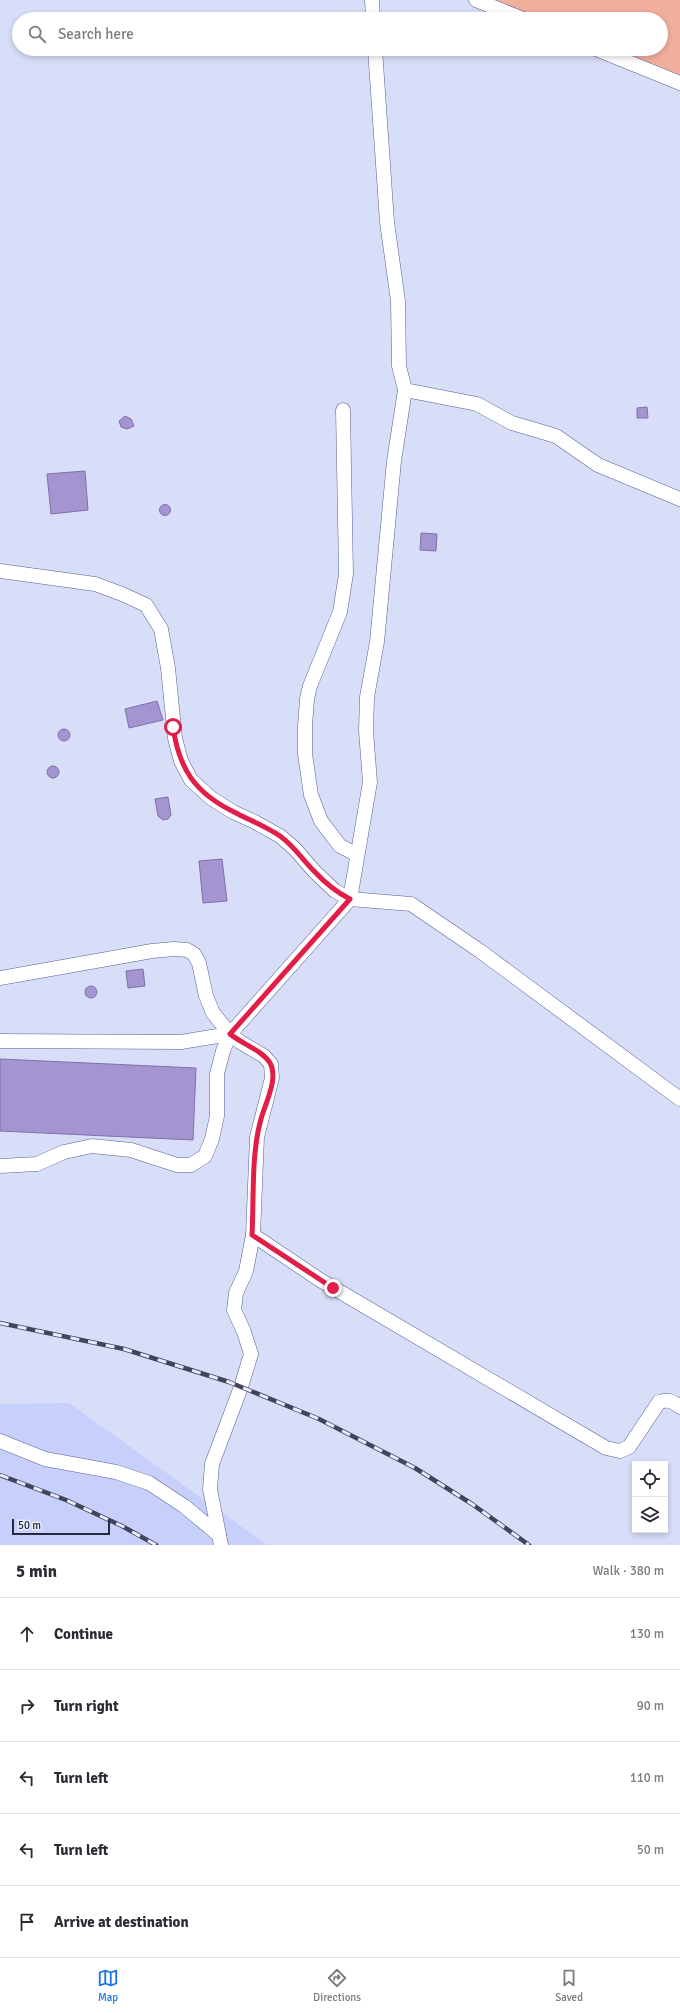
<!DOCTYPE html>
<html lang="en">
<head>
<meta charset="utf-8">
<style>
  body { margin:0; font-family:Signika,sans-serif; background:#f2f2f3; color:#2b2b33 }
  .controls { position:absolute; right:12px; bottom:12px; display:grid; overflow:hidden; border-radius:0px; box-shadow:0 2px 6px #0003 }
  .controls button { width:36px; height:36px; display:grid; place-items:center; padding:0; border:0; border-bottom:1px solid #e1e1e2; background:#fff; color:#2b2b33; font:20px sans-serif }
  .scale { position:absolute; left:12px; bottom:10px; width:98px; box-sizing:border-box; padding-left:4px; border:2px solid #252942; border-top:0; font-size:11px; line-height:14px; white-space:nowrap; color:#252942; -webkit-text-stroke:3px #e8ebf9; paint-order:stroke }
  .stop { position:absolute; width:12px; height:12px; margin:-9px; border:3px solid #e11d48; border-radius:50%; background:#fff }
  .stop.end { background:#e11d48; border-color:#fff; box-shadow:0 1px 4px #0008 }
  .list { margin:0; padding:0; list-style:none }
  h2 { display:flex; justify-content:space-between; align-items:center; height:52px; margin:0; padding:0 16px; font-size:17px }
  h2 small { font-size:13px; font-weight:400; color:#7c7c81 }
  .list li { display:grid; grid-template-columns:26px 1fr auto; gap:12px; align-items:center; box-sizing:border-box; height:72px; padding:0 16px; border-top:1px solid #e1e1e2 }
  .list b { display:block; font-size:15px; white-space:nowrap }
  .list em { font-size:13px; font-style:normal; color:#7c7c81 }
  .icon { flex:none; width:22px; height:22px; fill:none; stroke:currentColor; stroke-width:2; stroke-linecap:round; stroke-linejoin:round }
  .map { position:relative; flex:none; width:680px; height:1545px; overflow:hidden }
  .search { position:absolute; background:#fff; box-shadow:0 2px 6px #0003; left:12px; right:12px; top:12px; height:44px; display:flex; align-items:center; gap:10px; box-sizing:border-box; padding:0 14px; border-radius:22px; color:#7c7c81; font-size:15px }
  .sheet { height:412px; background:#fff }
  nav { display:flex; justify-content:space-around; align-items:center; box-sizing:border-box; height:56px; border-top:1px solid #e1e1e2; background:#fff; font-size:11px; color:#7c7c81 }
  nav a { display:grid; justify-items:center; gap:2px }
  nav .on { color:#1a73e8 }
  .map>svg:first-child { display:block }
  .built { fill:#c7cffb }
  .green { fill:#f1af9d }
  .building { fill:#a494d0; stroke:#806fab }
  .lines { fill:none; stroke-linecap:round; stroke-linejoin:round }
  .minor-casing { stroke:#575f99; stroke-width:15 }
  .minor { stroke:#fff; stroke-width:14 }
  .rail-casing { stroke:#40445d; stroke-width:4.5 }
  .rail { stroke:#e8ebf9; stroke-width:3; stroke-dasharray:9; stroke-linecap:butt }
  .route { stroke:#e11d48; stroke-width:5 }
</style>
</head>
<body>
<div class="map">
<svg width="680" height="1545" viewBox="0 0 680 1545">
  <rect width="100%" height="100%" fill="#d8ddf8"/>
  <path class="built" d="M69 1403 267 1545H0V1404Z"/>
  <path class="green" d="M489 0H680V79L608 49H661V19H535Z"/>
  <g class="building">
    <path d="M647 407 648 418H637V408Z"/>
    <path d="M125 416 131 419 134 426 127 429 121 427 119 421Z"/>
    <path d="M85 471 88 510 51 514 47 474Z"/>
    <circle cx="165" cy="510" r="5.5"/>
    <path d="M421 533 437 534 436 551 420 550Z"/>
    <path d="M157 701 163 720 129 728 125 709Z"/>
    <circle cx="64" cy="735" r="6"/>
    <circle cx="53" cy="772" r="6"/>
    <path d="M168 797 171 815 168 819 163 820 158 816 155 799Z"/>
    <path d="M222 859 227 901 203 903 199 861Z"/>
    <path d="M143 969 145 986 128 988 126 971Z"/>
    <circle cx="91" cy="992" r="6"/>
    <path d="M0 1059 196 1068 193 1140 0 1131Z"/>
  </g>
  <g class="lines">
    <defs>
      <g id="minor">
        <path d="M372 0 373 19"/>
        <path d="M476 0 523 19"/>
        <path d="M596 49 680 83"/>
        <path d="M405 390 477 404 512 423 556 436 598 465 680 499"/>
        <path d="M343 410 346 574 340 612 310 686 307 699 305 726V754L311 795 321 821 340 846 356 854"/>
        <path d="M0 571 95 584 122 594 146 605 161 629 168 668 175 738 181 761 191 780 211 798 233 812 255 822 280 836 295 849 314 871 335 891 350 899 411 904 480 951 680 1099"/>
        <path d="M0 978 152 951 174 949 187 950 194 954 199 963 206 996 213 1013 230 1034 240 1042 264 1056 271 1064 272 1078 257 1137 253 1235 246 1271 236 1293 234 1310 244 1332 251 1354 241 1387 212 1464 210 1489 221 1545"/>
        <path d="M0 1041 181 1042 230 1034"/>
        <path d="M0 1166 37 1164 64 1152 92 1146 131 1150 177 1165H191L205 1156 212 1139 217 1116V1074L223 1051 230 1034 350 899 370 782 366 731 367 697 377 642 394 461 405 390 399 366 398 301 387 222 375 49"/>
        <path d="M253 1235 320 1280 606 1448 620 1451 629 1447 659 1402C668 1399 673 1401 680 1407"/>
        <path d="M0 1441 45 1459 116 1472 149 1483 184 1506 219 1535"/>
      </g>
    </defs>
    <use href="#minor" class="minor-casing"/>
    <use href="#minor" class="minor"/>
    <defs>
      <g id="rail">
        <path d="M0 1323 124 1349 229 1382 319 1419 415 1468 472 1504 529 1545"/>
        <path d="M0 1475 66 1500 122 1526 156 1545"/>
      </g>
    </defs>
    <use href="#rail" class="rail-casing"/>
    <use href="#rail" class="rail"/>
  </g>
  <g class="lines">
    <path class="route" d="M173 727C179 769 195 793 234 812 249 820 265 826 280 836 294 846 302 859 314 871 325 883 336 892 350 899L230 1034C242 1044 262 1050 270 1063 279 1078 265 1104 261 1119 251 1154 254 1199 252 1235L333 1288"/>
  </g>
</svg>
<div class="controls">
<button><svg class="icon" aria-label="locate" viewBox="0 0 24 24"><circle cx="12" cy="12" r="6"/><path d="M12 2v4M12 18v4M2 12h4M18 12h4"/></svg></button>
<button><svg class="icon" aria-label="layers" viewBox="0 0 24 24"><path d="M12 4l9 5-9 5-9-5zM3 14l9 5 9-5"/></svg></button>
</div>
<div class="scale">50 m</div>
<div class="stop" style="left:173px;top:727px"></div>
<div class="stop end" style="left:333px;top:1288px"></div>
<div class="search"><svg class="icon" aria-label="search" viewBox="0 0 24 24"><circle cx="10" cy="10" r="6"/><path d="M15 15l6 6"/></svg>Search here</div>
</div>
<section class="sheet">
<h2>5 min<small>Walk · 380 m</small></h2>
<ul class="list">
<li><svg class="icon" aria-label="ahead" viewBox="0 0 24 24"><path d="M12 20V5M6 11l6-6 6 6"/></svg><div><b>Continue</b></div><em>130 m</em></li>
<li><svg class="icon" aria-label="right" viewBox="0 0 24 24"><path d="M7 20v-9h11M14 6l5 5-5 5"/></svg><div><b>Turn right</b></div><em>90 m</em></li>
<li><svg class="icon" aria-label="left" viewBox="0 0 24 24"><path d="M17 20v-9H6M10 6l-5 5 5 5"/></svg><div><b>Turn left</b></div><em>110 m</em></li>
<li><svg class="icon" aria-label="left" viewBox="0 0 24 24"><path d="M17 20v-9H6M10 6l-5 5 5 5"/></svg><div><b>Turn left</b></div><em>50 m</em></li>
<li><svg class="icon" aria-label="arrive" viewBox="0 0 24 24"><path d="M6 21V4h12l-3 4 3 4H6"/></svg><div><b>Arrive at destination</b></div></li>
</ul>
</section>
<nav>
<a class="on"><svg class="icon" aria-label="map" viewBox="0 0 24 24"><path d="M3 6l6-2 6 2 6-2v14l-6 2-6-2-6 2zM9 4v14M15 6v14"/></svg>Map</a>
<a><svg class="icon" aria-label="directions" viewBox="0 0 24 24"><path d="M12 3l9 9-9 9-9-9zM9 14v-3h6M13 9l2 2-2 2"/></svg>Directions</a>
<a><svg class="icon" aria-label="saved" viewBox="0 0 24 24"><path d="M7 4h10v16l-5-4-5 4z"/></svg>Saved</a>
</nav>
</body>
</html>
